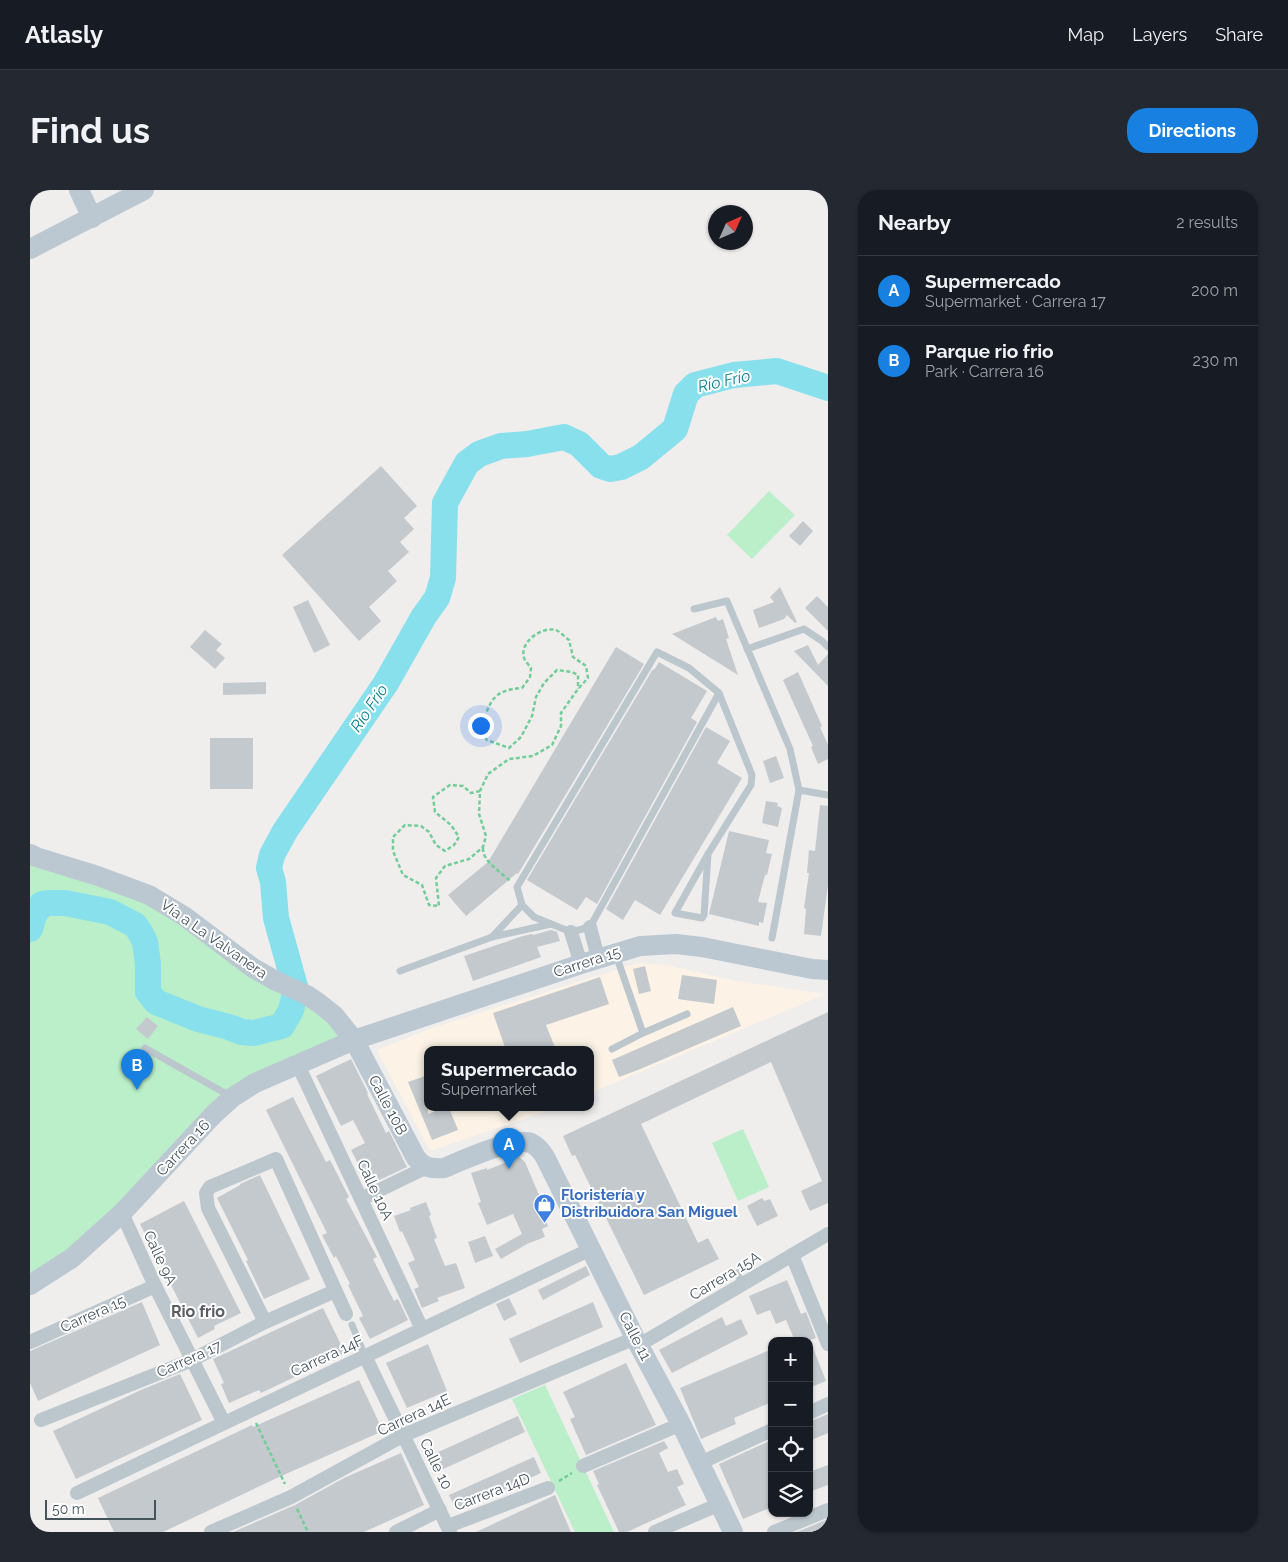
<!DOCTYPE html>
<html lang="en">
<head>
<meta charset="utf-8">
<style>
  body { margin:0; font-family:Raleway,sans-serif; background:#242831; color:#f1f3f6 }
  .controls { position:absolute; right:15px; bottom:15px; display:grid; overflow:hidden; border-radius:10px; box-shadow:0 1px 4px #0004 }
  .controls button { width:45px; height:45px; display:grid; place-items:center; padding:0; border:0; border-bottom:1px solid #363941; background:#171b24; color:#f1f3f6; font:25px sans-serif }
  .compass { position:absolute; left:678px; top:15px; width:45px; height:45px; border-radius:50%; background:#171b24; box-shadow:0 1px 4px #0004; rotate:45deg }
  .scale { position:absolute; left:15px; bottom:12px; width:111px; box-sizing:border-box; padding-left:5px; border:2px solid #45535b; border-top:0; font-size:14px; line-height:18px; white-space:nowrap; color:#45535b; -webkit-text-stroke:4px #fff; paint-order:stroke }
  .you { position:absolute; left:450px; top:535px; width:18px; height:18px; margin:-12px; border:4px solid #fff; border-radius:50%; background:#1a73e8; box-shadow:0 0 0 8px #1a73e833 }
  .badge { display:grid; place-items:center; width:32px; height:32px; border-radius:50%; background:#1780e0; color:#fff; font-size:16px; font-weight:700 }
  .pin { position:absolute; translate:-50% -41px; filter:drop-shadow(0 1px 2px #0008) }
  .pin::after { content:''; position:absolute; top:26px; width:18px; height:15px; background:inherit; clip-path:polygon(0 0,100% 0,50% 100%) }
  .popup { position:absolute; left:394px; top:856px; width:170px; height:65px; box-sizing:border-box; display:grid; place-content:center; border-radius:10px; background:#171b24; filter:drop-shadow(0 1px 4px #0005); font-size:16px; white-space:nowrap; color:#9ea1a6 }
  .popup b { font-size:19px; color:#f1f3f6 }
  .popup::after { content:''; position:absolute; left:50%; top:100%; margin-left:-10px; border:10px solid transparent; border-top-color:#171b24 }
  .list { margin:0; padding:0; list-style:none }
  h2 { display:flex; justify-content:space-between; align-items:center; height:65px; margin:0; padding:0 20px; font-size:21px }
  h2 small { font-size:16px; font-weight:400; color:#9ea1a6 }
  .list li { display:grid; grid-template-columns:32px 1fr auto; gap:15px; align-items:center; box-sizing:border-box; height:70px; padding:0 20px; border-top:1px solid #363941 }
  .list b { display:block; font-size:19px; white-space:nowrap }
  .list p { margin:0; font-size:16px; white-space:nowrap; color:#9ea1a6 }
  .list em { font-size:16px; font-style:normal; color:#9ea1a6 }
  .icon { flex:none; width:28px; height:28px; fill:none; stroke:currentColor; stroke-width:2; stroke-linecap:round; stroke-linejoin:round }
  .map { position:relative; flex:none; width:798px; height:1342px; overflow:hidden; border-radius:20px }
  header { display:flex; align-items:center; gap:30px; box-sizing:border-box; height:70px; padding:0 25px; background:#171b24; border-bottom:1px solid #363941 }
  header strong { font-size:24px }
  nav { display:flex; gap:28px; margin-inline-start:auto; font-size:18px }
  .intro { display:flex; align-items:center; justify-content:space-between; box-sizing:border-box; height:120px; padding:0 30px }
  h1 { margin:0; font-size:35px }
  .button { padding:12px 22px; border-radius:20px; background:#1780e0; color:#fff; font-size:18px; font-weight:700 }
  main { display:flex; gap:30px; padding:0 30px }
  aside { flex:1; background:#171b24; border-radius:20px; box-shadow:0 1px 4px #0004 }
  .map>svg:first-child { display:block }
  .commercial { fill:#fcf3e6 }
  .green { fill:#bbefca }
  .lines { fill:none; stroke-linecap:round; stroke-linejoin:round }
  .river { stroke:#87e0ec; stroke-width:26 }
  .building { fill:#c4c9cd }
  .path { stroke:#72cd99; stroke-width:2.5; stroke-dasharray:4 2.5; stroke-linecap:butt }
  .lane { stroke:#bbc6cd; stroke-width:7 }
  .street { stroke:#bbc6cd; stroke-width:14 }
  .secondary { stroke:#bbc8d2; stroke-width:20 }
  .labels { text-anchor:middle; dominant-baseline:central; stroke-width:4; stroke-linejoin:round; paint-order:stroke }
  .street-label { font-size:15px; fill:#45535b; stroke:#fff }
  .shop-label { font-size:15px; font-weight:bold; fill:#366cbe; stroke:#fff; text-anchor:start }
  .water-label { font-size:16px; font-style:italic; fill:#0c8191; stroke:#fff }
  .neighbourhood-label { font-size:16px; font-weight:bold; fill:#5a5e62; stroke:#fff }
</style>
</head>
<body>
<header>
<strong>Atlasly</strong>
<nav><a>Map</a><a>Layers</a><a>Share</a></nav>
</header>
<div class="intro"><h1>Find us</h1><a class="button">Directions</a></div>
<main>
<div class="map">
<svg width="798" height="1342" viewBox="0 0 798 1342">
  <rect width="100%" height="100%" fill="#f0eded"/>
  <path class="commercial" d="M608 773 637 775 706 791 796 804 560 903V860H398V918H526L400 961 347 860 405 837Z"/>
  <g class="green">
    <path d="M739 301 765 325 722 369 697 345Z"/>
    <path d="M0 670 119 705 324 850 225 893 92 1023 0 1095Z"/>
    <path d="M713 939 739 997 708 1011 682 953Z"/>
    <path d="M515 1195 584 1342H545L482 1209Z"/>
  </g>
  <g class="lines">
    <path class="river" d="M0 739 4 725 12 714 18 713H35L80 722 105 735 110 742 115 752 118 774V802L126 812 168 829 199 837 212 842 224 843 252 836 261 820 266 800 246 728 243 692 239 678 242 665 255 641 356 493 394 426 407 408 413 388 415 313 437 273 449 264 471 256 497 254 534 247 549 254 571 276 580 279 591 277 611 267 645 239 656 204 665 195 704 185 747 181 798 198"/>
  </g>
  <g class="building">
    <path d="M351 276 387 316 374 328 384 339 370 352 379 362 358 381 367 391 339 417 351 431 329 451 252 365Z"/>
    <path d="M773 331 783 341 770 356 759 346Z"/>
    <path d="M750 397 767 432 765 433 757 425 754 429 729 438 723 420 744 412 740 407Z"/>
    <path d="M787 406 798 417V441L775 418Z"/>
    <path d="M278 410 300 455 284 463 263 417Z"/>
    <path d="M686 427 688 431 693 429 699 448 696 449 708 485 642 444Z"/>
    <path d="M175 440 192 454 186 460 195 468 185 479 160 457Z"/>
    <path d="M778 455 788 475 798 464V496L764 461Z"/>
    <path d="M586 457 614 474 488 684 487 683 436 726 418 705 458 672Z"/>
    <path d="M629 472 677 501 661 528 667 532 567 714 556 707 547 720 497 690 623 479 624 480Z"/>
    <path d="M768 482 792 536 790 537 798 555V569L788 574 781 557 783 556 753 490Z"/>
    <path d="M236 492V504L193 505V493Z"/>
    <path d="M676 537 700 551 687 573 712 588 630 725 605 710 593 730 576 719Z"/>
    <rect x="180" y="548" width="43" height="51"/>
    <path d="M746 566 754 588 740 593 733 571Z"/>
    <path d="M736 611 748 613 747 616 752 618 748 637 732 633Z"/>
    <path d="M790 615 798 616V695L791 746 774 744 776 719 774 718 779 683H777L779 660 785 661Z"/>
    <path d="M699 641 739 650 736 663 742 664 737 685H735L728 712 737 713 733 733 729 732V736L679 724Z"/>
    <path d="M521 740 527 742 530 751 507 757 511 767 443 791 434 766 493 746 502 744 503 745Z"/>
    <path d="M615 776 621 801 609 804 603 779Z"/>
    <path d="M652 785 687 790 684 814 648 809Z"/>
    <path d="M570 787 579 814 516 835 526 860H476L463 823Z"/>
    <path d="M703 817 711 836 608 880 589 887 582 870Z"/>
    <path d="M798 822V1013L780 1021 771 1001 792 991 741 872 611 934 668 1053 678 1048 689 1069 614 1105 545 965 542 966 533 946Z"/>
    <path d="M117 827 128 836 118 849 106 839Z"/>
    <path d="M321 869 338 903 337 904 356 943 359 941 377 977 339 995 321 960 335 953 323 930 311 936 286 886Z"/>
    <path d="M398 885V924L413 918H419L428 940 402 950 378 892Z"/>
    <path d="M263 907 296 972 300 970 319 1007 316 1009 347 1067 343 1069 364 1111 368 1109 378 1130 340 1149 329 1128 333 1126 318 1095 320 1094 306 1066 304 1068 292 1045 297 1043 236 920Z"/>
    <path d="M489 967 495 972 512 1012 518 1028 515 1029 518 1036 512 1039 515 1047 497 1054 471 1069 465 1059 492 1044 483 1024 457 1035 448 1013 451 1012 441 983 457 978V980Z"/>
    <path d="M230 985 280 1089 234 1109 216 1071 218 1070 187 1008 210 995V994Z"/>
    <path d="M732 1008 734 1011 740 1009 748 1026 727 1036 717 1016Z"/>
    <path d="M154 1011 211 1123 184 1136 185 1139 168 1148 110 1034Z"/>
    <path d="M396 1012 401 1025 399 1026 407 1048 404 1049 415 1076 426 1073 435 1098 407 1108 409 1111 392 1118 384 1099 389 1097 378 1073 385 1070 372 1041 370 1042 364 1026 381 1020 380 1018Z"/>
    <path d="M455 1046 463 1066 445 1073 438 1052Z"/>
    <path d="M556 1076 560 1085 513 1110 508 1100Z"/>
    <path d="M757 1090 771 1124 776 1122 786 1148 780 1150 796 1191 779 1198V1150L765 1151 756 1130 746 1134 740 1120 727 1125 719 1106Z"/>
    <path d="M479 1108 487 1124 474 1131 466 1114Z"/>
    <path d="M112 1112 130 1155 8 1211 0 1193V1161Z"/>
    <path d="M563 1112 573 1137 490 1173 479 1149Z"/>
    <path d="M293 1118 315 1163 231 1203 229 1200 199 1213 191 1194 194 1193 183 1169Z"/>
    <path d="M692 1127 696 1136 711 1129 718 1144 642 1183 629 1160Z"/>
    <path d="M398 1154 417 1201 377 1218 356 1173Z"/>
    <path d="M742 1159V1212L704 1228 706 1234 671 1249 650 1198Z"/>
    <path d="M596 1173 626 1235 556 1265 540 1229 545 1227 533 1202Z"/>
    <path d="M150 1184 172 1230 46 1289 23 1241 111 1200Z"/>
    <path d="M329 1190 353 1241 249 1287 133 1342H84L68 1308 222 1235 223 1237Z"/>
    <path d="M798 1224V1243L779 1251V1232Z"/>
    <path d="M488 1226 495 1242 411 1280 404 1264Z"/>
    <path d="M742 1250V1317L713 1329 689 1274Z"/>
    <path d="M634 1251 638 1258 629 1263 638 1282 647 1279 654 1294 647 1297 656 1315 597 1342H589L567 1295 569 1294 563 1281Z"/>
    <path d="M371 1263 394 1315 334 1342H203L265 1315 314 1288Z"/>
    <path d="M504 1267 511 1283 427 1321 419 1305Z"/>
    <path d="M798 1275V1295L779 1302V1282Z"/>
    <path d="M525 1305 541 1342H446Z"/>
    <path d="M798 1329V1342H767Z"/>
  </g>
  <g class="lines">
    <g class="path">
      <path d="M450 601 441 603 433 596 420 595 403 607 405 622 421 635 429 647 424 655 415 661 406 655 399 642 391 636 375 635 363 647V661L373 685 392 695 399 715 409 716 406 688 415 676 439 669 453 657 456 646 449 624 450 601 458 584 479 569 503 566 522 555 531 536V523L548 499 558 488 556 476 543 467 539 450C535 447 530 442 526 440 512 436 489 452 494 468 495 471 499 475 501 478L500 487 492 498C460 500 460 514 450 540L457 550 479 558 491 547 502 526 506 507 514 493 527 480 542 482 548 485V499"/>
      <path d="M453 658C452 671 471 682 480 691"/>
      <path d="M226 1233 255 1294"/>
      <path d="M529 1291 542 1283"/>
      <path d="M267 1319 278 1342"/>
    </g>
    <g class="lane">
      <path d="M664 419 697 411 760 559 769 600 742 748"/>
      <path d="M717 459 774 439 792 451 798 457"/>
      <path d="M769 600 798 605"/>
      <path d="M492 715 504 727 541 742 560 737 689 503"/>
      <path d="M462 747 492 715 487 697 627 462 659 478 689 503 722 585 721 595 678 664 645 723 672 728 674 725 678 664"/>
      <path d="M586 765 613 843 657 824"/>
      <path d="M370 781 462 747 521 734"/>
      <path d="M115 858 200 906"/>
      <path d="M582 859 613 843"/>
      <path d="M707 1083 713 1095"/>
      <path d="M322 1135 335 1166"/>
    </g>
    <g class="street">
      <path d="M560 737 568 768"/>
      <path d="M541 742 551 774"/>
      <path d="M268 875 392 1139"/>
      <path d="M331 1009 397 977"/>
      <path d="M92 1023 125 1096 194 1233"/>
      <path d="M762 1065 798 1154"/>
      <path d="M235 1132 178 1018 176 1003 180 997 246 969 316 1124"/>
      <path d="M0 1152 125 1096"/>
      <path d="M609 1155 798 1044"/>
      <path d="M335 1166 420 1342"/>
      <path d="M779 1223 798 1214"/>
      <path d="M11 1230 162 1170 235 1132 305 1101"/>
      <path d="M670 1273 742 1240"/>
      <path d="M553 1276 651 1234"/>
      <path d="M47 1303 561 1059"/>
      <path d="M418 1336 518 1298"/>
      <path d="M181 1342 261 1307 374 1245 605 1148"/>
      <path d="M366 1342 410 1320"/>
      <path d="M625 1342 690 1314"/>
      <path d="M744 1342 798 1320"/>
    </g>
    <g class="secondary">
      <path d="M49 0 62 28"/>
      <path d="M0 59 114 0"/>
      <path d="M0 664 6 667 68 686 119 705 154 726 223 778 246 791 277 805 290 814 304 825 324 850 386 968C394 978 402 979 414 978 433 970 483 947 501 953 507 956 512 962 515 967L605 1148 651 1234 703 1342"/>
      <path d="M0 1095 42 1068 92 1023 184 924 203 907 225 893 324 850 551 774 610 756 646 754 672 757 782 779 798 780"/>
    </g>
  </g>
  <defs>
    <symbol id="shop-pin" viewBox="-11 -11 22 30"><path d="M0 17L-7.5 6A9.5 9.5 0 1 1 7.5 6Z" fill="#3f7fe0" stroke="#fff"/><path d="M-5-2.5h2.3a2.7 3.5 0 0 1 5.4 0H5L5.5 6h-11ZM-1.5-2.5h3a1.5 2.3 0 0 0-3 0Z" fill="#fff"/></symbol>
  </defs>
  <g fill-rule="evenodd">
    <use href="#shop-pin" x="502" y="1002" width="25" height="34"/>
  </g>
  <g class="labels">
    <g class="street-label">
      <text transform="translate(184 749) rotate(35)">Vía a La Valvanera</text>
      <text transform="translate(557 772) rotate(-18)">Carrera 15</text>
      <text transform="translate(358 915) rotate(62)">Calle 10B</text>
      <text transform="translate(153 958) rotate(-47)">Carrera 16</text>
      <text transform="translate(345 1000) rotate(65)">Calle 10A</text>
      <text transform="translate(130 1068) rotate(65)">Calle 9A</text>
      <text transform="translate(695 1086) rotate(-31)">Carrera 15A</text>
      <text transform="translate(63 1124) rotate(-24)">Carrera 15</text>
      <text transform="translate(605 1146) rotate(63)">Calle 11</text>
      <text transform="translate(297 1166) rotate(-25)">Carrera 14F</text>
      <text transform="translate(159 1169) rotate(-24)">Carrera 17</text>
      <text transform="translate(384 1225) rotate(-25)">Carrera 14E</text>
      <text transform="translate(406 1274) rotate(64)">Calle 10</text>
      <text transform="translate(462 1302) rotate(-21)">Carrera 14D</text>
    </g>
    <g class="shop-label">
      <text x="531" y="1005">Floristería y<tspan x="531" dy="17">Distribuidora San Miguel</tspan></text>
    </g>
    <g class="water-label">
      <text transform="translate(694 191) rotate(-13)">Río Frío</text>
      <text transform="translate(339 518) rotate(-56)">Río Frío</text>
    </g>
    <g class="neighbourhood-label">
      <text x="168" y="1121">Rio frio</text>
    </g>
  </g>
</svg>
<div class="controls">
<button>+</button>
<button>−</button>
<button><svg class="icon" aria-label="locate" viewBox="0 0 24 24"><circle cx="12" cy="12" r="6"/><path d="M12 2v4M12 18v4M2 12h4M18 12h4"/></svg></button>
<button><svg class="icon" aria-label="layers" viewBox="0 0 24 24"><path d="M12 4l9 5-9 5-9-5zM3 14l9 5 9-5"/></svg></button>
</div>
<svg class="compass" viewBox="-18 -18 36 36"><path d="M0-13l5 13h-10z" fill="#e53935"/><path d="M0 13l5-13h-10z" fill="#9ea1a6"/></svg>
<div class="scale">50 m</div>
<div class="you"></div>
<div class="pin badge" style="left:479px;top:979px">A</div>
<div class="popup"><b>Supermercado</b>Supermarket</div>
<div class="pin badge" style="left:107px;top:900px">B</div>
</div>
<aside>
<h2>Nearby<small>2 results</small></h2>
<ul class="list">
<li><span class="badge">A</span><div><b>Supermercado</b><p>Supermarket · Carrera 17</p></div><em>200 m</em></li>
<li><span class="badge">B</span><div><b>Parque rio frio</b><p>Park · Carrera 16</p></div><em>230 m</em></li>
</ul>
</aside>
</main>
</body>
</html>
